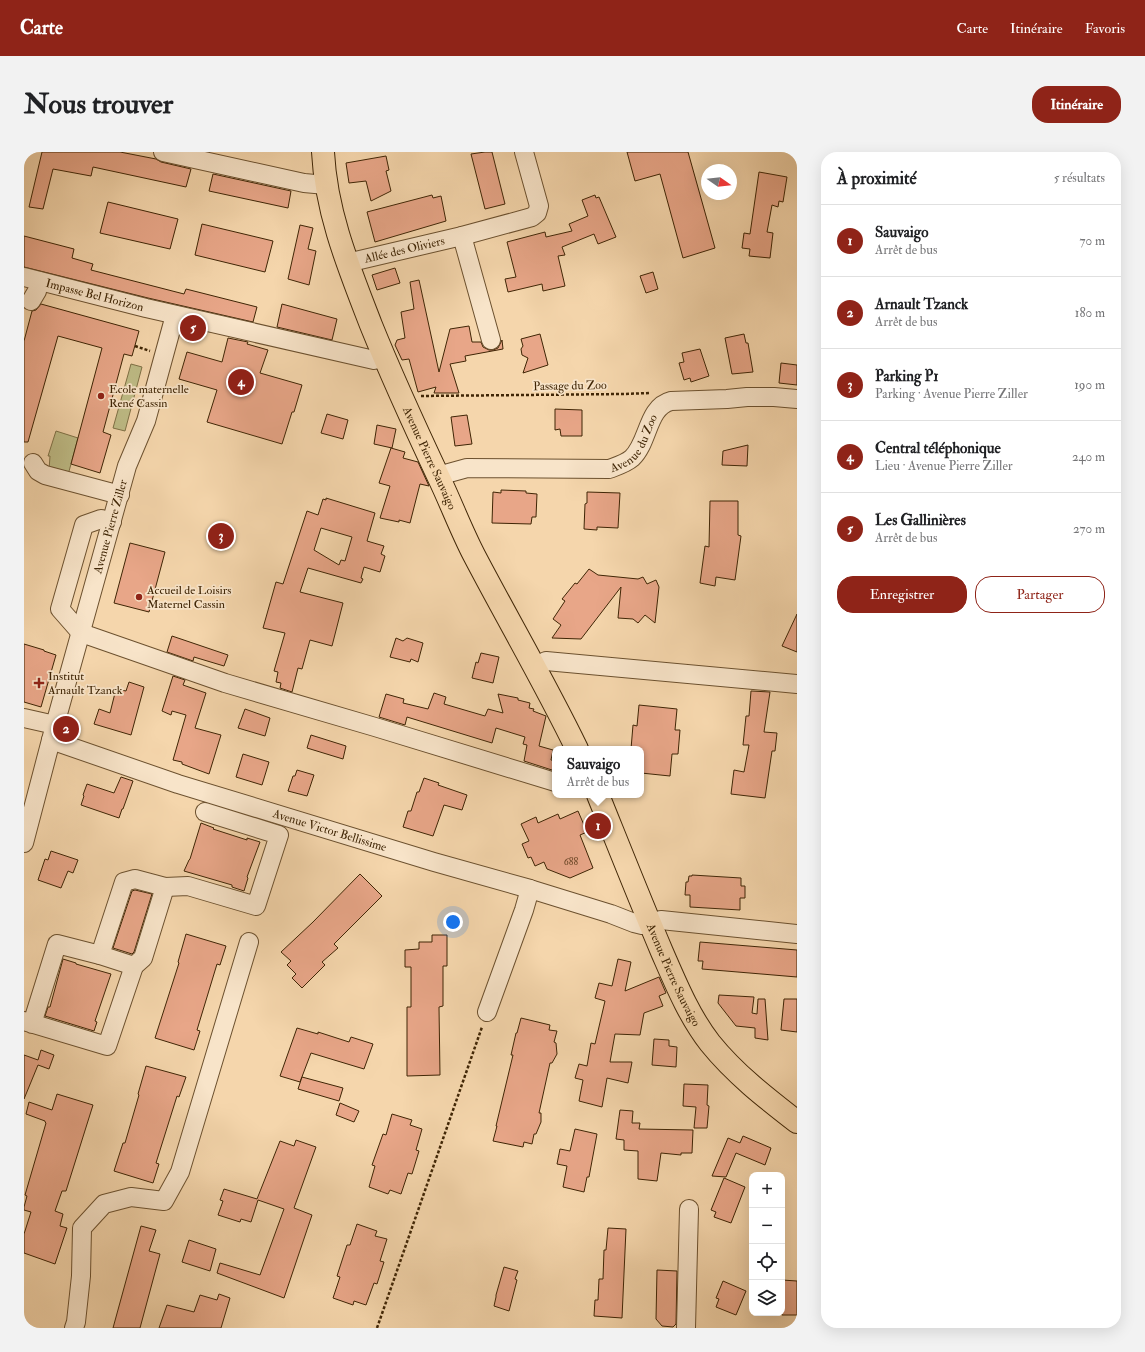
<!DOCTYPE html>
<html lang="fr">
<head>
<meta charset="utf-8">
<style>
  body { margin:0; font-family:"IM FELL Double Pica",serif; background:#f2f2f2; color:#202124 }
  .controls { position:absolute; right:12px; bottom:12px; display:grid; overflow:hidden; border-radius:8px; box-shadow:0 4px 16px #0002 }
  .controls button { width:36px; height:36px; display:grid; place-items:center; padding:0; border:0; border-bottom:1px solid #e0e0e0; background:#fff; color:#202124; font:20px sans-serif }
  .compass { position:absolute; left:677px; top:12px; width:36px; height:36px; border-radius:50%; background:#fff; box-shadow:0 4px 16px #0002; rotate:104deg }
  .you { position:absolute; left:429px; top:770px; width:14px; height:14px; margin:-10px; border:3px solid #fff; border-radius:50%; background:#1a73e8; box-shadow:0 0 0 6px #1a73e833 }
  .badge { display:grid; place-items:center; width:26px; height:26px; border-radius:50%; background:#8f2418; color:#fff; font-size:13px; font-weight:700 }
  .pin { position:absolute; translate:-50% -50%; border:2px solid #fff; box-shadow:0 1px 4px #0006 }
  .popup { position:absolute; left:528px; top:594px; width:92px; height:52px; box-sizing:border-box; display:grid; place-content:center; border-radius:8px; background:#fff; filter:drop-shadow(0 1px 3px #0005); font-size:13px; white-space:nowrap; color:#757577 }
  .popup b { font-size:15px; color:#202124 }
  .popup::after { content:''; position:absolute; left:50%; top:100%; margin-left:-8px; border:8px solid transparent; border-top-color:#fff }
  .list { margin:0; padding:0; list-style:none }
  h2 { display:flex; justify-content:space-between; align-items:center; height:52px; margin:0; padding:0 16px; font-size:17px }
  h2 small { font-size:13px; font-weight:400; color:#757577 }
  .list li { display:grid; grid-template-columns:26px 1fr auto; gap:12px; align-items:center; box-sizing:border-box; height:72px; padding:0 16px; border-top:1px solid #e0e0e0 }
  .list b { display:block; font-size:15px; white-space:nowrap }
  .list p { margin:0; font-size:13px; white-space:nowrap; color:#757577 }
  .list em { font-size:13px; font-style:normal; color:#757577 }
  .actions { display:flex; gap:8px; padding:12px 16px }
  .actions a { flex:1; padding:9px 0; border:1px solid #8f2418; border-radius:16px; text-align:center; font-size:14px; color:#8f2418 }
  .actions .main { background:#8f2418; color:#fff }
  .icon { flex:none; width:22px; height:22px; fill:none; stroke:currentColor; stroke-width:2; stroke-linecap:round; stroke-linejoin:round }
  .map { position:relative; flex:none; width:773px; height:1176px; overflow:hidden; border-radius:16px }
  header { display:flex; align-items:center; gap:24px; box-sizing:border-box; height:56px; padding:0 20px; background:#8f2418; color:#fff }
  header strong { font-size:19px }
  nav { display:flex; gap:22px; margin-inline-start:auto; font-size:14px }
  .intro { display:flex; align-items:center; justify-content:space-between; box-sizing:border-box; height:96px; padding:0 24px }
  h1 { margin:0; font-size:28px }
  .button { padding:10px 18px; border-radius:16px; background:#8f2418; color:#fff; font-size:14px; font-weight:700 }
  main { display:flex; gap:24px; padding:0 24px }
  aside { flex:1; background:#fff; border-radius:16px; box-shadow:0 4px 16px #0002 }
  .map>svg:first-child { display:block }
  .green { fill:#bfbd87; stroke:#7f7146 }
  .building { fill:#e8a688; stroke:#3f2505; fill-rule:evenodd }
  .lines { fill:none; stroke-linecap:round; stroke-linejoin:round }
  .minor-casing { stroke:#6c512f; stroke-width:20 }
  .major-casing { stroke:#3f2505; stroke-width:24 }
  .path { stroke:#3f2505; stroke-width:2.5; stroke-dasharray:3 2; stroke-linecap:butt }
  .minor { stroke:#f8e4c9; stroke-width:18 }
  .major { stroke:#f5d6ac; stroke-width:22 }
  .poi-dot { fill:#8f2418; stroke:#f8e4c9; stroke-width:1.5 }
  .labels { text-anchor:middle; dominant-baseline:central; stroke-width:3.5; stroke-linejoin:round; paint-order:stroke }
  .number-label { font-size:10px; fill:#694526 }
  .street-label { font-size:12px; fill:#3f2505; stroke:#f8e4c9 }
  .poi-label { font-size:12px; fill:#3f2505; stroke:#f8e4c9; text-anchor:start }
</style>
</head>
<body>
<header>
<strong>Carte</strong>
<nav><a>Carte</a><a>Itinéraire</a><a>Favoris</a></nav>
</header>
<div class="intro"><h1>Nous trouver</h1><a class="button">Itinéraire</a></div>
<main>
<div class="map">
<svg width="773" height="1176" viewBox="0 0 773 1176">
  <rect width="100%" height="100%" fill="#f5d6ac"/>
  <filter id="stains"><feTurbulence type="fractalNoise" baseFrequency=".005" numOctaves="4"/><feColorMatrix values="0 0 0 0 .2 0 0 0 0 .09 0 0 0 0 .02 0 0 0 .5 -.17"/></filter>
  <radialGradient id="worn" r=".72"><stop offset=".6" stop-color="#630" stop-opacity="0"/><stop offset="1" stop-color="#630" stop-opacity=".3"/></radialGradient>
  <g class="green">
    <path d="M107 212 118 215 101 279 89 276Z"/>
    <path d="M32 279 54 286 44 323 25 318 26 304H24Z"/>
  </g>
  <g class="building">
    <path d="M18 0H96L132 7 137 10 167 17 162 35 69 15 67 24 29 17 19 57 5 55Z"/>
    <path d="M461 0H468L481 52 461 57 447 2Z"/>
    <path d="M603 0H664L691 96 659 106 636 22 611 29Z"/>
    <path d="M362 4 365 18 362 19 367 39 347 49 342 29 325 31 322 11Z"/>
    <path d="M735 20 763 25 759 50 755 49 754 55 748 53 743 80 749 81 746 106 725 104 726 97 718 96 720 81 726 82Z"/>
    <path d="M189 22 267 39 264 56 185 39Z"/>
    <path d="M408 43 409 46 417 44 422 69 351 90 343 60Z"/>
    <path d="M571 43 572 46 575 45 592 85 574 92 570 82 538 95 541 103 534 104 541 134 519 139 518 132 484 140 481 127 492 125 483 90 521 80 522 85 548 79 545 72 564 64 558 48Z"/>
    <path d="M84 50 154 67 146 97 76 81Z"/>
    <path d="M178 72 249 89 241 120 171 103Z"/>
    <path d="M276 73 289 76 284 97 292 99 285 133 264 127Z"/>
    <path d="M0 84 50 97 48 106 69 112 67 118 160 142 162 137 233 155 229 170 124 146 0 115Z"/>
    <path d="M371 116 376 131 353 138 348 123Z"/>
    <path d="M629 120 634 137 622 141 616 124Z"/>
    <path d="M395 128 415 220 426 177 445 174 448 190H457L459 195 465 198H469L474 196 478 188 479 197 441 204 442 209 426 212 435 241H410L412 235 394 240 385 207 378 208 371 193 373 188 381 186 377 160 390 157 386 130Z"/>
    <path d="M17 152 115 179 108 204 100 202 79 280 87 283 76 321 47 312 78 196 34 184 4 290H0V189L8 159 12 158Z"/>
    <path d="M258 152 313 167 308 188 253 175Z"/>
    <path d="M516 182 524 213 499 221 504 206 498 203 497 197 499 194 497 187Z"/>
    <path d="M720 182 722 191H724L729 220 708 222 701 186Z"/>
    <path d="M204 186 224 190 223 192 244 198 236 221 278 233 270 260H268L258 292 183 270 193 238 155 227 163 200 198 210Z"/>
    <path d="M676 197 685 224 667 230 666 226 660 228 655 211 660 210 658 201Z"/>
    <path d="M757 211 773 213V233L755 231Z"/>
    <path d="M531 257 558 258V284H537L536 277 531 278Z"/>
    <path d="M303 262 324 268 319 287 297 281Z"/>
    <path d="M443 263 448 292 431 294 427 265Z"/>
    <path d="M353 273 372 277 368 296 350 292Z"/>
    <path d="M724 293 723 314 698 313 699 299Z"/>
    <path d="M367 296 381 300 379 306 394 310 405 334 396 332 386 371 375 368V370L356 366 366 334 355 331Z"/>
    <path d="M477 338 502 339V341L513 342 512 365H508L507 372 468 371 469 340 477 341Z"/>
    <path d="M563 340 596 341 594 376 573 375V378L560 377 561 352 563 351Z"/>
    <path d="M302 346 351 361 343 389 360 394 357 402 361 404 356 420 340 415 337 426 339 427 337 431 284 416 276 440 319 451 308 494 286 488 278 517 274 516 268 540 256 536 257 531 252 530 254 520 250 519 261 481 239 476 252 430 259 432 283 359 294 363 299 347 302 348ZM297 376 328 385 321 409 317 408 315 413 290 398Z"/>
    <path d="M686 349H714V383L717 384 711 428 692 425 691 434 676 431 681 394 685 395Z"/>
    <path d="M106 391 141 400 125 460 90 451Z"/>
    <path d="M565 417 574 423 614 427 619 425 623 432 632 428 635 435 631 471 621 463 614 471 609 467 594 466 597 435 557 487 528 486 537 473 529 467 541 449 538 447 551 431 553 432Z"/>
    <path d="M773 462V500L758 494Z"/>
    <path d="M148 484 204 503 200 514 170 505 169 509 143 500Z"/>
    <path d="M372 486 379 489 383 486 399 491 394 510 387 507 386 510 366 505Z"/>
    <path d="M0 492 20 498V499L32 503 17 555 0 550Z"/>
    <path d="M457 501 475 505 469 531 448 526 452 510 454 511Z"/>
    <path d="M149 524 161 528 159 533 182 541 171 576 197 583 185 622 158 612V610L149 608 162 563 148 559 147 563 138 559Z"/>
    <path d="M105 530 120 535 107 583 70 572 75 557 86 561 92 537 102 539Z"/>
    <path d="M727 539 746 540 740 580 753 581 751 599H748L741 646 707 642 710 618 720 620 725 593H719L722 564H725Z"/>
    <path d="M410 541 422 545 420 552 461 564 464 557 479 561 474 542 494 546V548L506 551 505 556 510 557 509 559 522 564 515 594 529 598 527 608 531 609V619L500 609 503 593 499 592 501 585 472 576 468 591 383 565 381 573 355 565 362 542 380 547 379 551 404 557Z"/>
    <path d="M615 553 653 557 651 578H656L654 602H648L646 624 617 621V597H607L609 573 613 574Z"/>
    <path d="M221 557 246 566 241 584 214 576Z"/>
    <path d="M287 583 322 594 319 607 283 596Z"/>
    <path d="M219 602 245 610 238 633 212 625Z"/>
    <path d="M273 618 290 623 283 644 264 639 269 624H271Z"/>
    <path d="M97 625 109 629 99 657H98L95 666 57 653 60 644 59 643 63 632 90 641Z"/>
    <path d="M400 626 415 631 414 633 443 643 438 658 420 653 409 684 379 675 384 659H387L393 640H395Z"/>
    <path d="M554 659 563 680 556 683 569 716 546 726 523 717 520 710 511 714 507 705 504 706 498 692 505 689 497 672 512 665 514 671 534 662 536 667Z"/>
    <path d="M177 671 190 676 189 677 223 688V686L236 690 223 725 224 726 220 739 208 735V733L160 719 165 708 166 707Z"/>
    <path d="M27 699 54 708 49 721 44 719 37 736 14 728 21 707 24 708Z"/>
    <path d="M336 722 358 744 310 792 314 796 298 810 301 813 278 836 268 826 272 822 263 813 267 809 257 800 289 770Z"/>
    <path d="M668 723 717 726V734H721V746H716V758L666 755V743H661L662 730H664L665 724H668Z"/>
    <path d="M111 738 128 742 110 800 108 802 89 796 108 739Z"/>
    <path d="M162 782 202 794 196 813 193 812 173 878 176 879 170 898 131 886 155 811 154 810Z"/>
    <path d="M408 783H423V814H419V854L415 855 416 923 383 924V855H387V815H381V798L395 797V790H408Z"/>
    <path d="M676 790 773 798V825L678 817 679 809H674Z"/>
    <path d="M39 807 52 811V812L87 822 71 869 73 870 70 879 21 864 24 855H26Z"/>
    <path d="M594 807 607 810 601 839 635 825 642 841 635 844 639 854 620 861 616 883 591 882 586 910H608L604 931 583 926 578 955 555 949 559 928 551 926 555 912 563 914 567 891 571 892 581 849 571 846 575 831 588 834Z"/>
    <path d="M695 843 730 845 728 861 733 862 734 847H741L744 888 731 886V876L712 874 694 851Z"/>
    <path d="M760 847H773V880L757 878Z"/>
    <path d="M497 866 526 873 525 878 533 879 530 890 532 891 533 902 528 911H526L515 961H517V970L512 982H510L508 992 500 990 499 995 469 989 473 974H472L489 903H487L492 881H493Z"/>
    <path d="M273 876 294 882V880L325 890 327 885 349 892 340 917 287 901 276 930 256 924Z"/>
    <path d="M630 887 645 888V894L653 895 652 915 628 913Z"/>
    <path d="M17 898 30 903 25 917 14 913 0 947V903L14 908Z"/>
    <path d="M122 914 162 925 155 945 153 944 132 1011 135 1012 129 1031 90 1019 99 991H101L115 943 114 942Z"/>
    <path d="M278 925 319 936 315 949 274 937Z"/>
    <path d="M660 932 684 933 683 953 685 954 683 976H670L672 955 659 954Z"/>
    <path d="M33 942 69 953 42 1039H38L31 1059 39 1062 36 1074 43 1076 31 1112 0 1101V1082L7 1060 0 1058V1055L3 1044 1 1043 22 971 21 970V969L2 962 5 950 28 958Z"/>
    <path d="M316 951 335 959 330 970 312 963Z"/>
    <path d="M596 958 609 959 608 971H616L615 977 669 978 668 1001H657V1003L637 1001 633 1029 614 1027V999L600 998V988L592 987Z"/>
    <path d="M368 962 388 968 386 973 398 977 392 998 395 999 388 1022 384 1021 377 1042 366 1038 364 1042 345 1035 351 1014 348 1013 359 982 362 983Z"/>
    <path d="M551 977 573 982 565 1025H563L560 1040 539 1035 543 1014 533 1012 536 997 546 999Z"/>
    <path d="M719 984 747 996 741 1013 712 1001 702 1025 688 1024 704 986 716 991Z"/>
    <path d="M272 988 292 995 270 1056 288 1063 260 1146 193 1121 196 1111 236 1123 260 1057 234 1048 227 1070 217 1067 216 1070 194 1063 199 1049 196 1048 200 1037 233 1047 256 989 270 994Z"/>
    <path d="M700 1026 721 1035 707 1071 690 1065 692 1060 687 1058Z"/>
    <path d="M333 1072 353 1079 351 1084 363 1087 356 1109 360 1110 353 1132 350 1131 342 1153 330 1149 329 1153 309 1146 316 1125 313 1124 323 1093H326Z"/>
    <path d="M117 1074 132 1078 125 1099 136 1102 116 1176H89Z"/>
    <path d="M584 1076 602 1077 598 1166 570 1164 571 1148H574L575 1127H579L580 1098H582Z"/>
    <path d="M165 1088 192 1097 186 1119 158 1110Z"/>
    <path d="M480 1115 494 1119 491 1127 493 1128 485 1159 470 1154 472 1145V1143Z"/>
    <path d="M633 1118 653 1119 652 1172 649 1175 638 1174 632 1167Z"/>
    <path d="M758 1128 773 1129V1163H758Z"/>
    <path d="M699 1129 722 1139 712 1163 692 1155 695 1147 692 1146Z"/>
    <path d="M195 1142 206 1146 197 1176H135L143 1153 170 1160 176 1143 193 1148Z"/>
  </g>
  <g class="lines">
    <defs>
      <g id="minor">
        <path d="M139 0 280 31 302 33"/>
        <path d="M438 84 467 188"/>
        <path id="s1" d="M323 111 438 84 508 65 513 61 515 54 500 0"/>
        <path id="s2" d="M0 125 122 156 350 208 361 206"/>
        <path d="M7 149 13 139 15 129"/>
        <path d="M9 311 14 319 21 323 96 343"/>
        <path id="s3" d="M414 324 443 316 585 317C593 314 601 312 608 306 625 290 623 255 647 249L703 247 723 245H750L773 247"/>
        <path d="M88 370 77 367 60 373 36 457 57 481 66 484 201 531 351 575 531 630"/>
        <path d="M511 514 522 509 773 532"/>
        <path d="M0 566 31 573"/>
        <path id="s4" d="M27 588 154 632 410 710 506 737 587 762 610 771 618 773 637 768 773 782"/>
        <path id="s5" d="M0 691 32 569 103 314 122 269 151 163"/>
        <path d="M141 735 164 734 232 754 255 683 181 660"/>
        <path d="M76 803 100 730 111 727 141 735 119 806 110 814"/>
        <path d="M463 860 500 758 506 737"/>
        <path d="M0 869 83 894 110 814 76 803 33 792 8 872"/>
        <path d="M50 1176 52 1170 57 1124 58 1076 80 1052 107 1045 140 1049 156 1020 225 790"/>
        <path d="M662 1176 665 1057"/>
      </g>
      <g id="major">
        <path id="s6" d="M299 0C302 61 325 116 347 173 368 225 391 275 415 326 427 351 437 378 450 403 484 468 521 531 553 597"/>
        <path id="s7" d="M574 643C595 695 616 748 638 800 652 832 665 864 686 891 711 922 742 946 773 970"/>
      </g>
    </defs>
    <use href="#minor" class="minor-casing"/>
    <use href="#major" class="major-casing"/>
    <g class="path">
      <path d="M111 194 126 199"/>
      <path d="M397 244 599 242 627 241"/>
      <path d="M353 1176 458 875"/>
    </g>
    <use href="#minor" class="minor"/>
    <use href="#major" class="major"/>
  </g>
  <g class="poi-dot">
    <circle cx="77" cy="244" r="4"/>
    <circle cx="115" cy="445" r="4"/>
    <path d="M13 525h4v4h4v4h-4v4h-4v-4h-4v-4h4z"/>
  </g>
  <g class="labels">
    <g class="number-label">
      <text x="547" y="710">688</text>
    </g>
    <g class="street-label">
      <text stroke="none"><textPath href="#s1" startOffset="59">Allée des Oliviers</textPath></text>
      <text stroke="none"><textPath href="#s2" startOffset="73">Impasse Bel Horizon</textPath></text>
      <text transform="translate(546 234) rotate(-1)">Passage du Zoo</text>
      <text stroke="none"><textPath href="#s3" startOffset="210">Avenue du Zoo</textPath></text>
      <text stroke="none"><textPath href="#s6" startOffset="326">Avenue Pierre Sauvaigo</textPath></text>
      <text stroke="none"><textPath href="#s5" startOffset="328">Avenue Pierre Ziller</textPath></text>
      <text stroke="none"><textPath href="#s4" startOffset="293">Avenue Victor Bellissime</textPath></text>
      <text stroke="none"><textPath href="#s7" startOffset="195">Avenue Pierre Sauvaigo</textPath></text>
    </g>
    <g class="poi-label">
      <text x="85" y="237">Ecole maternelle<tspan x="85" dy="14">René Cassin</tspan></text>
      <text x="123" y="438">Accueil de Loisirs<tspan x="123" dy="14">Maternel Cassin</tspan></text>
      <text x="24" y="524">Institut<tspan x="24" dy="14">Arnault Tzanck</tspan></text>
    </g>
  </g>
  <rect width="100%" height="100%" filter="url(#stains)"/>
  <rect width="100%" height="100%" fill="url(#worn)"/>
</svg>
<div class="controls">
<button>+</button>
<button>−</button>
<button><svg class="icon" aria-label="locate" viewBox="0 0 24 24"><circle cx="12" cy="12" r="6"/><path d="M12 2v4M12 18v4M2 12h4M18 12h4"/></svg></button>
<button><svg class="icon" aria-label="layers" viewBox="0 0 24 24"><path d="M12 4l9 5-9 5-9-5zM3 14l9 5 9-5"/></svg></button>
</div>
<svg class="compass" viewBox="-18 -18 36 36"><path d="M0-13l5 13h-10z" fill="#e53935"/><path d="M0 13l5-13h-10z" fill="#757577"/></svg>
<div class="you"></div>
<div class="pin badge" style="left:574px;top:674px">1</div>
<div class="popup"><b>Sauvaigo</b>Arrêt de bus</div>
<div class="pin badge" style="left:42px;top:577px">2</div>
<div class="pin badge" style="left:197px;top:384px">3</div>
<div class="pin badge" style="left:217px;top:230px">4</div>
<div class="pin badge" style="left:169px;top:176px">5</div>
</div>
<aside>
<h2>À proximité<small>5 résultats</small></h2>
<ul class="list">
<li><span class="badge">1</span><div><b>Sauvaigo</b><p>Arrêt de bus</p></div><em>70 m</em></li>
<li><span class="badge">2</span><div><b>Arnault Tzanck</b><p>Arrêt de bus</p></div><em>180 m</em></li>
<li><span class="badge">3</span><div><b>Parking P1</b><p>Parking · Avenue Pierre Ziller</p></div><em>190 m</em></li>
<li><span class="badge">4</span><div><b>Central téléphonique</b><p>Lieu · Avenue Pierre Ziller</p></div><em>240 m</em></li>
<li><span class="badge">5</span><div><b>Les Gallinières</b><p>Arrêt de bus</p></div><em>270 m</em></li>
</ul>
<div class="actions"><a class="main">Enregistrer</a><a>Partager</a></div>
</aside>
</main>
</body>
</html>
